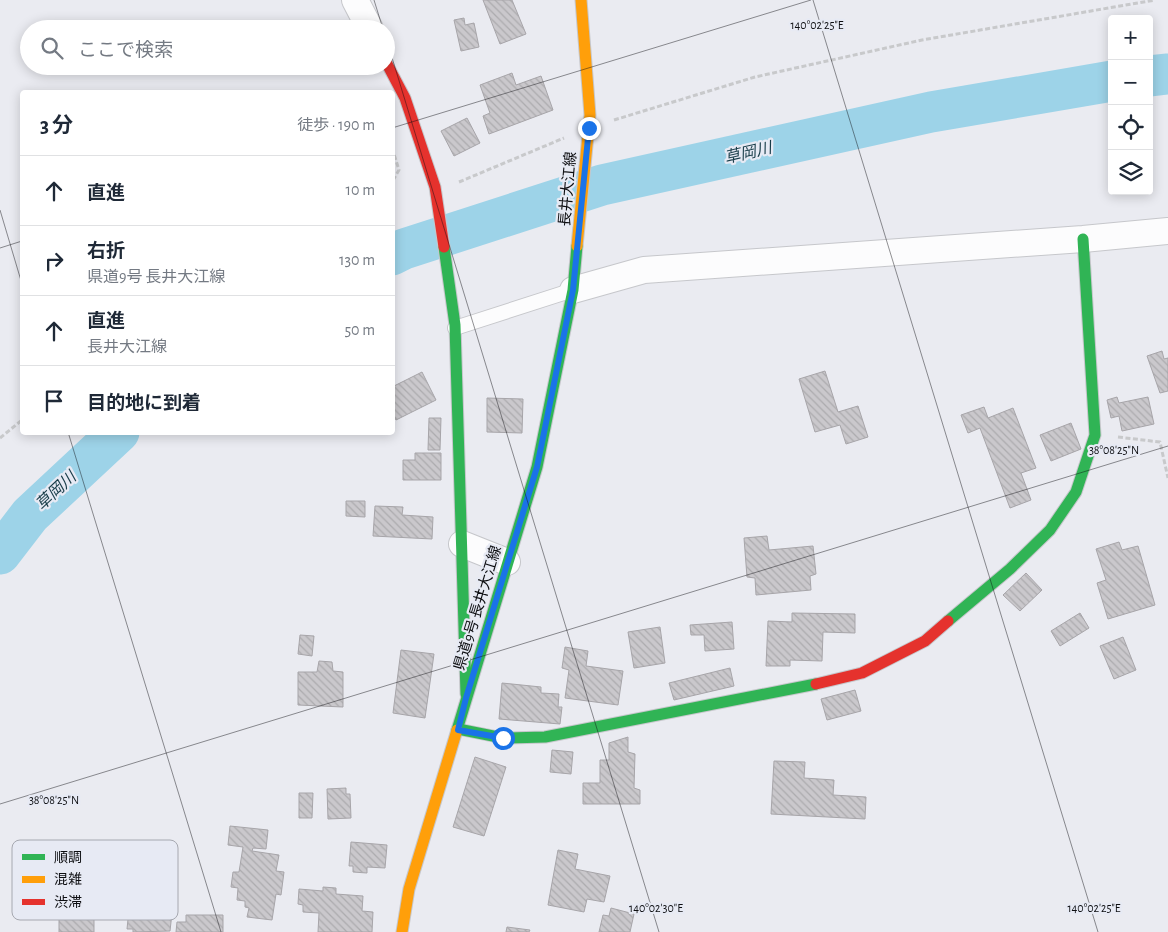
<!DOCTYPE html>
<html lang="ja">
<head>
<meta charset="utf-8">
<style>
  body { margin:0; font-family:"Alegreya Sans","Noto Sans JP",sans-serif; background:#f6f6f7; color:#1f2937 }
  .controls { position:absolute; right:15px; top:15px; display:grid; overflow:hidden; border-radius:5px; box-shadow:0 2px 12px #0003 }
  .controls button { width:45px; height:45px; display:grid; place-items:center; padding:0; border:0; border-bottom:1px solid #e0e1e3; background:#fff; color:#1f2937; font:25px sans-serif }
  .stop { position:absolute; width:15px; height:15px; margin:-11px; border:4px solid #1a73e8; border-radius:50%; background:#fff }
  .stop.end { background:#1a73e8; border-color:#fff; box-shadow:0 1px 5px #0008 }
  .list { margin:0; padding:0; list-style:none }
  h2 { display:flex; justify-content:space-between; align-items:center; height:65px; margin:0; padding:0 20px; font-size:21px }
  h2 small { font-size:16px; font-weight:400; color:#747a83 }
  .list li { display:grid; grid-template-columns:32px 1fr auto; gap:15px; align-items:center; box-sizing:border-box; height:70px; padding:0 20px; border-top:1px solid #e0e1e3 }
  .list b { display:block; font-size:19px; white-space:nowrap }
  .list p { margin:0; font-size:16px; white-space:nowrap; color:#747a83 }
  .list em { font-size:16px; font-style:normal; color:#747a83 }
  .icon { flex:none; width:28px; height:28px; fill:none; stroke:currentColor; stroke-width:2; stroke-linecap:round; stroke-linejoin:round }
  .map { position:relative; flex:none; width:1168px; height:932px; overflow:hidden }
  .search { position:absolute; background:#fff; box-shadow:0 2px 12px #0003; left:20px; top:20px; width:375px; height:55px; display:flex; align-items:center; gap:12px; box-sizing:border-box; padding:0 18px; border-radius:28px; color:#747a83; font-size:19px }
  .panel { position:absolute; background:#fff; box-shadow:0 2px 12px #0003; left:20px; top:90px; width:375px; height:345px; border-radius:5px }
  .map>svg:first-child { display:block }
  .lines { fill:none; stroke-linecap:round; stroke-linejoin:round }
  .river { stroke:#9dd3e8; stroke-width:41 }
  .building { fill:url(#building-back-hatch); stroke:#a7a5a9 }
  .lane-casing { stroke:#c6c7cb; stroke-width:16 }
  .street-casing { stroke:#c6c7cb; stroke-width:28 }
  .fast-casing { stroke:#c6c7cb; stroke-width:13 }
  .slow-casing { stroke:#c6c7cb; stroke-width:13 }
  .jam-casing { stroke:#c6c7cb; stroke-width:13 }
  .path { stroke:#c8c9cb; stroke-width:3; stroke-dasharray:5 2.5; stroke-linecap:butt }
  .lane { stroke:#fcfcfd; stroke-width:14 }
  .street { stroke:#fcfcfd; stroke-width:26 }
  .fast { stroke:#30b455; stroke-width:11 }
  .slow { stroke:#ff9f0a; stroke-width:11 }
  .jam { stroke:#e5322d; stroke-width:11 }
  .route { stroke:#1a73e8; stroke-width:6 }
  .ticks { fill:none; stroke:#0d0e11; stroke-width:1; stroke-opacity:0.45 }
  .labels { text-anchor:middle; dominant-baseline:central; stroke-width:4.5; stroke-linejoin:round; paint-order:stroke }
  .street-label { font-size:15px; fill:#0d0e11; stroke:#e7eaf4 }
  .water-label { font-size:16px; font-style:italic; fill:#183c48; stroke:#e7eaf4 }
  .key { fill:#e7eaf4; stroke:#a6a8b0; stroke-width:1 }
  .key-label { font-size:14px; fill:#0d0e11 }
  .ticks-label { font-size:12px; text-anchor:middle; fill:#0d0e11; stroke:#e7eaf4; stroke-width:4.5; stroke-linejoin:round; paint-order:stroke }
</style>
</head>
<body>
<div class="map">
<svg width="1168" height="932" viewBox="0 0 1168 932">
  <defs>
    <pattern id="building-back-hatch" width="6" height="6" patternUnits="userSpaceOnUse" patternTransform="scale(1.25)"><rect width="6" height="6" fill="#cac8cc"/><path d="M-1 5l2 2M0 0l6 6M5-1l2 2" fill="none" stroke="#acabae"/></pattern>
  </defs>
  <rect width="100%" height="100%" fill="#eaebf1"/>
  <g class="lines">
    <g class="river">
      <path d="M1149 76 1168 74"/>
      <path d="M392 255 404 249 602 185 931 112 1112 81"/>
      <path d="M0 554 30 515 119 432"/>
    </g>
  </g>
  <g class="building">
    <path d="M483 0H512L526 34 500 44Z"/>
    <path d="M464 18 465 25 474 23 479 47 461 51 454 20Z"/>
    <path d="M512 73 516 85 541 76 553 110 489 134 483 116 490 113 480 85Z"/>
    <path d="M467 118 480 143 454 156 441 131Z"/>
    <path d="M1162 351 1164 359 1168 358V391L1160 393 1147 356Z"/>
    <path d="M825 371 838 412 858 406 868 437 846 444 840 425 815 432 799 379Z"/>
    <path d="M422 372 436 400 396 420 392 412V387Z"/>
    <path d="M1117 397 1119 403 1148 397 1154 424 1122 431 1119 416 1111 418 1107 400Z"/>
    <path d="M487 398 523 399 522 433 487 432Z"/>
    <path d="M984 407 988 418 1013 408 1036 468 1021 473 1031 500 1010 508 980 428 968 433 961 415Z"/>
    <path d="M429 418H441L440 450H428Z"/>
    <path d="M1071 423 1081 449 1051 461 1040 435Z"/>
    <path d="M415 453H441V480H403V460H415Z"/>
    <path d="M346 501H365V517L346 516Z"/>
    <path d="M375 506 403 507 402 515 433 517 432 539 373 536Z"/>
    <path d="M767 536 769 550 813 546 816 574 810 576 811 590 756 595 755 578 747 577 744 538Z"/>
    <path d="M1119 542 1122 550 1138 546 1155 605 1108 619 1097 583 1106 580 1096 549Z"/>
    <path d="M1026 573 1042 590 1020 611 1003 595Z"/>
    <path d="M792 613 855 614V633L823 632 822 661 790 660V666H766L768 621 792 622Z"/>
    <path d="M1080 613 1089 628 1060 646 1051 631Z"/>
    <path d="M732 622 734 649 705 651 704 635H691L690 625Z"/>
    <path d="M660 627 665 663 634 668 628 632Z"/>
    <path d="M300 635 314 636 312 656 298 654Z"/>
    <path d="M1123 637 1136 670 1114 679 1100 646Z"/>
    <path d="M565 647 588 651 586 666 623 671 618 705 565 698 569 670 562 668Z"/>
    <path d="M401 650 434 654 425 718 393 713Z"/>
    <path d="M319 661 332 662 333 671 343 672V707L298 705V672H317Z"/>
    <path d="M730 668 734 686 674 700 669 683Z"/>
    <path d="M502 683 541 687V693L559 694 558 707H562L560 724 499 719Z"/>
    <path d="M855 690 861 711 827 720 821 699Z"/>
    <path d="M628 737V752L635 754 634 788 640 790V804H583V783H600V760H609V743Z"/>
    <path d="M552 750 573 752 571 774 550 772Z"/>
    <path d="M475 757 506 767 484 836 453 827Z"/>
    <path d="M774 761 805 762 804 778 834 780 833 795 866 797 865 819 771 814Z"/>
    <path d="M346 788V794H350L351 818 328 819 327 789Z"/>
    <path d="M299 793H313L312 818H299Z"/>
    <path d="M230 826 268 830 266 849 253 848 252 851 279 855 276 871 284 872 281 895 276 894 272 920 247 917 249 908 245 907V901L237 900 238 888 231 887 233 872H239L243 847 228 845Z"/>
    <path d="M351 842 387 845 385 868 367 867V873L353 872V866H349Z"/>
    <path d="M558 850 578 854 575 869 610 876 604 902 587 899 584 912 548 905Z"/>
    <path d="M323 887 336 888V894L363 896 362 911 373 912 372 932H318L319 913 303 912V905L298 904 299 889 323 891Z"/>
    <path d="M130 900 173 904 170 931 133 932V929H127Z"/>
    <path d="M611 908 634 914 630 932H599L603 915 609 916Z"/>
    <path d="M74 913H94V932H59V918L74 917Z"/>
    <path d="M186 915H223V932H176L177 922H186Z"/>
    <path d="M507 927 530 930 529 932H506Z"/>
  </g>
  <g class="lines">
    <defs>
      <path id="lane" d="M455 328 573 290"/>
      <g id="street">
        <path d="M355 0 370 29"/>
        <path d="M573 290 644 270 1083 239 1168 231"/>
        <path d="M462 544 507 562"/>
      </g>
      <g id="fast">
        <path d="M444 247 455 325 466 694"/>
        <path d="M948 621 1010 569 1050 530 1076 492 1095 435 1083 239"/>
        <path d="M458 729 503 738 545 737 816 684"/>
        <path d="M457 730 537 467 573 290 577 246"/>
      </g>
      <g id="slow">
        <path d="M577 246 590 115 581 0"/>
        <path d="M402 932 409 889 457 730"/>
      </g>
      <g id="jam">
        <path d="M386 62 405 98 435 187 444 247"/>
        <path d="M816 684 862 673 925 641 948 621"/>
      </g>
    </defs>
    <use href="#lane" class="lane-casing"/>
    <use href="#street" class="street-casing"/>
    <use href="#fast" class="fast-casing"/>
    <use href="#slow" class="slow-casing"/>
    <use href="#jam" class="jam-casing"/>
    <g class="path">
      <path d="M614 120 755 77 922 40 1155 0"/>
      <path d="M392 148 399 170 392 182"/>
      <path d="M459 182 564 138"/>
      <path d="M1118 437 1160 442 1168 478"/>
      <path d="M0 438 22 420"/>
    </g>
    <use href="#lane" class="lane"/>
    <use href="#street" class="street"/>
    <use href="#fast" class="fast"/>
    <use href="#slow" class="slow"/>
    <use href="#jam" class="jam"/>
  </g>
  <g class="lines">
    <path class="route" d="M503 738 458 730 466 698 537 467 573 290 589 128"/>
  </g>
  <path class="ticks" d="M374 0 383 29M813 0 1098 932M386 38 659 932M392 128 811 0M0 210 22 284M0 248 22 241M68 432 221 932M0 804 1168 446"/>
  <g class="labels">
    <g class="street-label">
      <text transform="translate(568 189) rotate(-85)">長井大江線</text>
      <text transform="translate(478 608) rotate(-73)">県道9号 長井大江線</text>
    </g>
    <g class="water-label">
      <text transform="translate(748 153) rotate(-13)">草岡川</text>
      <text transform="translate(56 491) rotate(-43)">草岡川</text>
    </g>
  </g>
  <rect x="12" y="840" width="166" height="80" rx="8" class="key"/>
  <rect x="22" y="854" width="23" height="6" fill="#30b455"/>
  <rect x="22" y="876" width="23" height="7" fill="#ff9f0a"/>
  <rect x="22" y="899" width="23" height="6" fill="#e5322d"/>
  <g class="key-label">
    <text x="54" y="862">順調</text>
    <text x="54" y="884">混雑</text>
    <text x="54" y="907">渋滞</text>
  </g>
  <g class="ticks-label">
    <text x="817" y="29">140°02'25"E</text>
    <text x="1114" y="454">38°08'25"N</text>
    <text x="54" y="804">38°08'25"N</text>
    <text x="656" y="912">140°02'30"E</text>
    <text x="1094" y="912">140°02'25"E</text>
  </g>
</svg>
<div class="controls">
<button>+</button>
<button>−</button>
<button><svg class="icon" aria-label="locate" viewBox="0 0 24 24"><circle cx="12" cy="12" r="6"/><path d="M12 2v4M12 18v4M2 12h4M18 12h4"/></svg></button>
<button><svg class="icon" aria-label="layers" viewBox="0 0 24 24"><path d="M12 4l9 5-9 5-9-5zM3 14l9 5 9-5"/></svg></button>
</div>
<div class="stop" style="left:503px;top:738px"></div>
<div class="stop end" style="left:589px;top:128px"></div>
<div class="search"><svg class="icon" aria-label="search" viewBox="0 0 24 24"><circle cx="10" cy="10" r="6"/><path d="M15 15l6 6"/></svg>ここで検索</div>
<section class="panel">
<h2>3 分<small>徒歩 · 190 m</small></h2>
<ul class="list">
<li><svg class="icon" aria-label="ahead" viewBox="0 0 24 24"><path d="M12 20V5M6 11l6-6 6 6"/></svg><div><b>直進</b></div><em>10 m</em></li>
<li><svg class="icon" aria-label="right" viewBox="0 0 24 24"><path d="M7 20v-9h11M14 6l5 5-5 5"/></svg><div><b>右折</b><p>県道9号 長井大江線</p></div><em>130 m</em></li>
<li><svg class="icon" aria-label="ahead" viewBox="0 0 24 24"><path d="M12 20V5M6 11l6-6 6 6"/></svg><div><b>直進</b><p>長井大江線</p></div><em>50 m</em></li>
<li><svg class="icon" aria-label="arrive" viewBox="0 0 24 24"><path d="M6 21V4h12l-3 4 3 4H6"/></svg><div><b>目的地に到着</b></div></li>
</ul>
</section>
</div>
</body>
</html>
